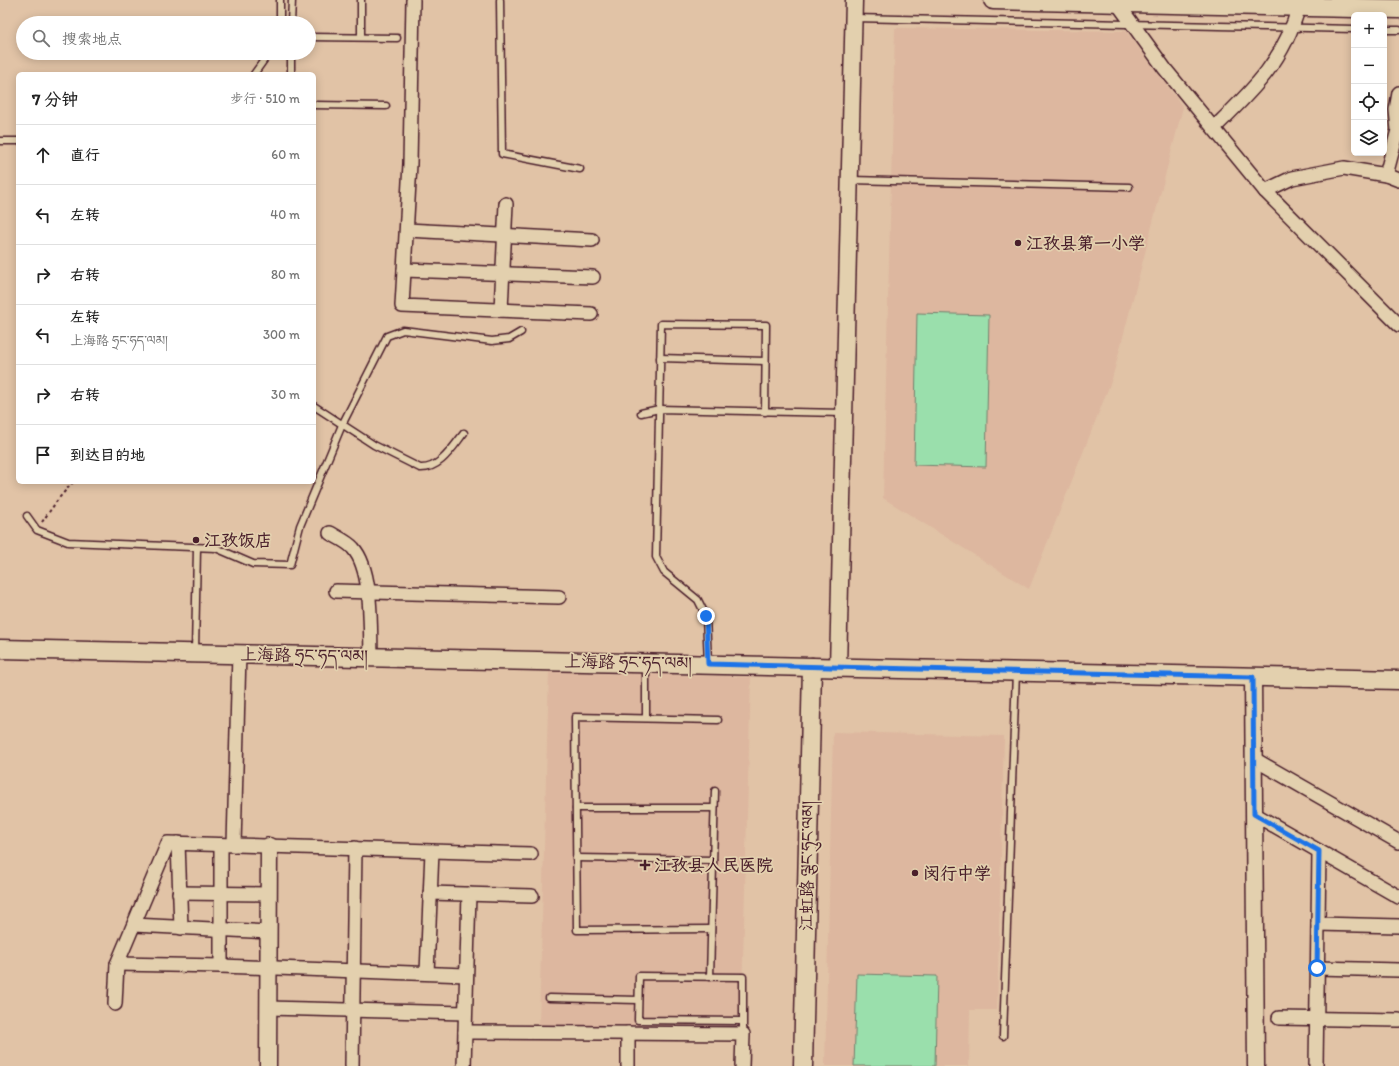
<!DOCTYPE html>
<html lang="zh">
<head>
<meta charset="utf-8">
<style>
  body { margin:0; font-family:Itim,"LXGW WenKai TC","Noto Serif Tibetan",sans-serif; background:#f6f6f6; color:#222 }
  .controls { position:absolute; right:12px; top:12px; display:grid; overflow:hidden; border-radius:6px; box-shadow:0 2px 10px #0003 }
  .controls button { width:36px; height:36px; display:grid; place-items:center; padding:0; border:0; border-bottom:1px solid #e0e0e0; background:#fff; color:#222; font:20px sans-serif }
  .stop { position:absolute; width:12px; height:12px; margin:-9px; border:3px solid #1a73e8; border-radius:50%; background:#fff }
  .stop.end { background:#1a73e8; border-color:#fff; box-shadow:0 1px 4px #0008 }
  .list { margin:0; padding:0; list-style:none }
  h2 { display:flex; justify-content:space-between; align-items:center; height:52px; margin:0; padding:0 16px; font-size:17px }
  h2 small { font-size:13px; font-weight:400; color:#767676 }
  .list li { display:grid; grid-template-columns:26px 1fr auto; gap:12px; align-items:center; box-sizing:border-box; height:60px; padding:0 16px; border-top:1px solid #e0e0e0 }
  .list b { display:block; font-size:15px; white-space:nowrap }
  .list p { margin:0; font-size:13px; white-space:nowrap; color:#767676 }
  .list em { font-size:13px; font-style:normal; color:#767676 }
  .icon { flex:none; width:22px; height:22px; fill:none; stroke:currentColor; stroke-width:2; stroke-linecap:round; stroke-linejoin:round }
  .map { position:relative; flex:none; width:1399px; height:1066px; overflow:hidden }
  .search { position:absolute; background:#fff; box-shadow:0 2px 10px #0003; left:16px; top:16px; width:300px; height:44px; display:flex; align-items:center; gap:10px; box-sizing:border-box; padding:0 14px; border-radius:22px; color:#767676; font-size:15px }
  .panel { position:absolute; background:#fff; box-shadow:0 2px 10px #0003; left:16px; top:72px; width:300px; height:412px; border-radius:6px }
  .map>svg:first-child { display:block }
  .built { fill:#ddb79f }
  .pitch { fill:#9adfac; stroke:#727f6c }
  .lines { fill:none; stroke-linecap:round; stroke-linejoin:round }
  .service-casing { stroke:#4a1f2b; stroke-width:9 }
  .minor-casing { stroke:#4a1f2b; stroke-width:16 }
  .tertiary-casing { stroke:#4a1f2b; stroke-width:19 }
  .secondary-casing { stroke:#4a1f2b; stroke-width:21 }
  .path { stroke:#4a1f2b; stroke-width:2; stroke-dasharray:3 3; stroke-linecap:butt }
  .service { stroke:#e3d0ae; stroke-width:6 }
  .minor { stroke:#e3d0ae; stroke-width:13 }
  .tertiary { stroke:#e3d0ae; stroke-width:16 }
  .secondary { stroke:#e3d0ae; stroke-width:18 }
  .route { stroke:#1a73e8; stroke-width:5 }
  .poi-dot { fill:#4a1f2b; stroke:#e3d0ae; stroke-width:1.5 }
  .labels { text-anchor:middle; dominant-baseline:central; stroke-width:3.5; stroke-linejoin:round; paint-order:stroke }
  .poi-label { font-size:17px; font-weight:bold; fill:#4a1f2b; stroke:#e3d0ae; text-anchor:start }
  .street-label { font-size:17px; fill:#4a1f2b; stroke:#e3d0ae }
</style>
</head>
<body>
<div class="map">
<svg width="1399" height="1066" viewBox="0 0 1399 1066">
  <rect width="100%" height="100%" fill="#e1c3a6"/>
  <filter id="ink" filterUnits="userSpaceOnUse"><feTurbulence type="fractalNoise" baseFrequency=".025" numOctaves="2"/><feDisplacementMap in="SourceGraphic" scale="8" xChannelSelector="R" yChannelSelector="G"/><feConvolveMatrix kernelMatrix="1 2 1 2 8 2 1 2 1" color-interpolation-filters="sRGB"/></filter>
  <g filter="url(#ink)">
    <g class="built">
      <path d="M895 28 1126 31 1183 107 1112 379 1029 589 883 498Z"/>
      <path d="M549 672 751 677 741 1030 539 1025Z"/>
      <path d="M833 732 1004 736 997 1010H970L969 1066H825Z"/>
    </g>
    <g class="pitch">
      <path d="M917 313 989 315 986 467 914 465Z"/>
      <path d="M857 974 937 976 935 1066H854Z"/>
    </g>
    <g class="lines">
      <defs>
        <g id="service">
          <path d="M280 0V23"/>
          <path d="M361 0V37"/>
          <path d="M500 0 502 154 580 169"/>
          <path d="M854 18 1354 29"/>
          <path d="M291 23 292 0"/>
          <path d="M1384 30H1399"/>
          <path d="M309 37 397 38"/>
          <path d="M254 74 269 53"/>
          <path d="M291 74V53"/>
          <path d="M314 105 386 106"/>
          <path d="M0 141H18"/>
          <path d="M851 180 1129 187"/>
          <path d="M660 358 765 361"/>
          <path d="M314 406 374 445 420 468C440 469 452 448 464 433"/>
          <path d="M641 413 659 409 843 413"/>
          <path d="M27 516 37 530 68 542 216 548 253 564 290 565 300 526 342 425 387 336 403 330 492 341 509 339 521 332"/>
          <path d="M195 652 197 548"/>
          <path d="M708 663 706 616 698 600 664 572 656 557 661 324 766 325 765 412"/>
          <path d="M646 718V666"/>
          <path d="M576 808H714"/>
          <path d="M576 858 713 860"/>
          <path d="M711 929 577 930 575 717 718 720"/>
          <path d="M710 977 715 791"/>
          <path d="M549 998 638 1000"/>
          <path d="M742 1021 638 1020 639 976 743 977V1034"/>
          <path d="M1003 1036 1016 672"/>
        </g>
        <g id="minor">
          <path d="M413 0 410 164 402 306 591 314"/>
          <path d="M1115 0 1165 69 1265 191 1399 325"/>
          <path d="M1214 128C1253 90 1284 61 1299 6"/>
          <path d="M1386 175 1398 130 1396 110 1399 93"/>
          <path d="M1265 191 1292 178 1344 168 1386 175 1399 180"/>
          <path d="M407 230 592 240"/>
          <path d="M404 270 593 277"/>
          <path d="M501 310 506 204"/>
          <path d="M330 533C337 537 348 542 353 548 373 570 370 628 371 656"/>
          <path d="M336 591 559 597"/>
          <path d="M1254 759 1399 842"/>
          <path d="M1254 814 1399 897"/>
          <path d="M178 843 181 928"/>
          <path d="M221 845V966"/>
          <path d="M234 845 239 653"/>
          <path d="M179 893 269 894"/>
          <path d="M430 893 532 896"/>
          <path d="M1318 924 1399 926"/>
          <path d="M134 925 269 932"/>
          <path d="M117 964 221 966 466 975"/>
          <path d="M1317 968 1399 970"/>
          <path d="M427 973 432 851"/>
          <path d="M115 1004 117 964 168 843 531 854"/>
          <path d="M268 1008 465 1013"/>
          <path d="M1279 1018 1399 1020"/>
          <path d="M465 1032 743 1034 742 1066"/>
          <path d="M628 1033V1066"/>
          <path d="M352 1066 355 848"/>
          <path d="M464 1066 469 894"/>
          <path d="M1316 1066 1319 851"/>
        </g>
        <g id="tertiary">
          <path d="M838 668 854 0"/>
          <path d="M1253 677 1256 1066"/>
          <path d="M268 1066 269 846"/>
        </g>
        <g id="secondary">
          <path d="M993 0 1399 9"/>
          <path d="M0 649 1399 680"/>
          <path d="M803 1066 812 667"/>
        </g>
      </defs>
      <use href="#service" class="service-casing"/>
      <use href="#minor" class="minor-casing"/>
      <use href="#tertiary" class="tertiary-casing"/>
      <use href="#secondary" class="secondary-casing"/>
      <path class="path" d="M42 522 59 498 73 482"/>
      <use href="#service" class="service"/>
      <use href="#minor" class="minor"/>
      <use href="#tertiary" class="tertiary"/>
      <use href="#secondary" class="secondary"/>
    </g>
  </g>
  <g class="lines" filter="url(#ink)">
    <path class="route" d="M706 616 708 664 1253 677 1254 814 1319 851 1317 968"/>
  </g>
  <g class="poi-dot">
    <circle cx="1018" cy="243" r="4"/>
    <circle cx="196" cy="540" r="4"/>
    <path d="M643 859h4v4h4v4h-4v4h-4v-4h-4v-4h4z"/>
    <circle cx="915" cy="873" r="4"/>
  </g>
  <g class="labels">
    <g class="poi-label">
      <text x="1026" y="243">江孜县第一小学</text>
      <text x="204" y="540">江孜饭店</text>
      <text x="654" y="865">江孜县人民医院</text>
      <text x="923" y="873">闵行中学</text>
    </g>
    <g class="street-label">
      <text transform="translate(304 655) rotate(1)">上海路 ཧྲང་ཧད་ལམ།</text>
      <text transform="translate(628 662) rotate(1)">上海路 ཧྲང་ཧད་ལམ།</text>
      <text transform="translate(807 866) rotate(-89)">江虹路 ལྕང་ཧུང་ལམ།</text>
    </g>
  </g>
</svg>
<div class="controls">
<button>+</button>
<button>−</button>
<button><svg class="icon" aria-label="locate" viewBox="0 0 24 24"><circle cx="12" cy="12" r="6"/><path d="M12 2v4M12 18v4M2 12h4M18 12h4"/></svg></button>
<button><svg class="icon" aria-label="layers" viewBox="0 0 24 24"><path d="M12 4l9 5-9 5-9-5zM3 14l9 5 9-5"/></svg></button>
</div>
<div class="stop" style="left:1317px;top:968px"></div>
<div class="stop end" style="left:706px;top:616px"></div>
<div class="search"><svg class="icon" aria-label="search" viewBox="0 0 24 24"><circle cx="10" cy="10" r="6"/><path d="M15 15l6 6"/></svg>搜索地点</div>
<section class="panel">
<h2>7 分钟<small>步行 · 510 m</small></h2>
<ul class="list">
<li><svg class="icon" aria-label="ahead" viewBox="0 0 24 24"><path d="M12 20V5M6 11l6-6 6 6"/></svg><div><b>直行</b></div><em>60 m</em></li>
<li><svg class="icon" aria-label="left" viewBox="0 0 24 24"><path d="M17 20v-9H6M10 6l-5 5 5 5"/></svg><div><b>左转</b></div><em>40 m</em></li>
<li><svg class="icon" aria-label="right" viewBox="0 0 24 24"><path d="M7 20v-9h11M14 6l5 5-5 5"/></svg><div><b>右转</b></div><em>80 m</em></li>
<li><svg class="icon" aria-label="left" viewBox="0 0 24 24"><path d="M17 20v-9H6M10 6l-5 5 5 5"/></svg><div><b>左转</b><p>上海路 ཧྲང་ཧད་ལམ།</p></div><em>300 m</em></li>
<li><svg class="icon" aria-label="right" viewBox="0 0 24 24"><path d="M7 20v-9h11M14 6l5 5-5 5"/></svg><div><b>右转</b></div><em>30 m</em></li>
<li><svg class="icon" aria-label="arrive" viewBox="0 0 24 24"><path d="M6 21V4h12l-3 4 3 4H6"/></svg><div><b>到达目的地</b></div></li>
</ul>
</section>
</div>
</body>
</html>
